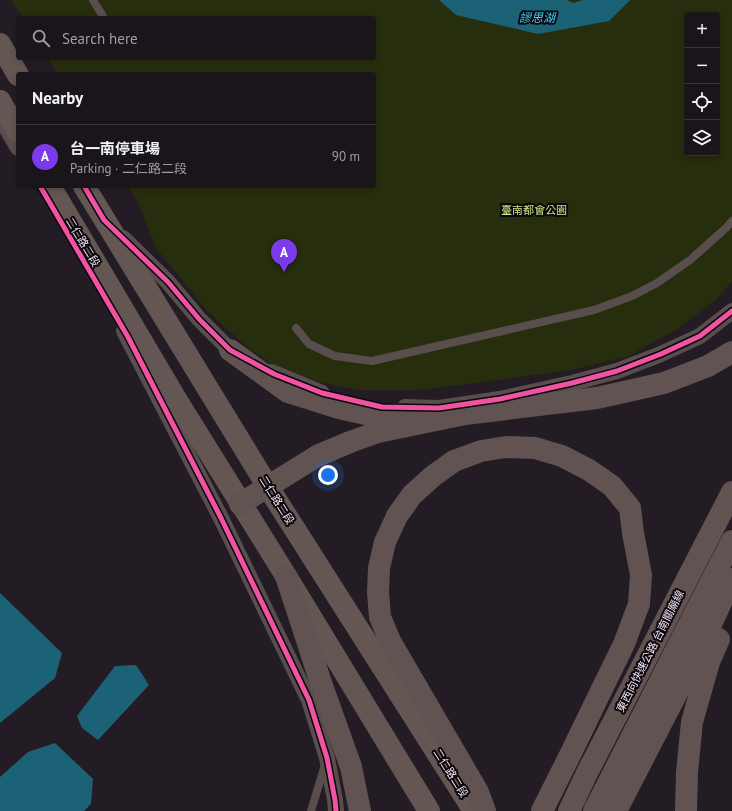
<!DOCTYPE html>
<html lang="en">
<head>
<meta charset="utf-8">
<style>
  body { margin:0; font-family:"PT Sans","Noto Sans TC",sans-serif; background:#231e24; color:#f1f3f6 }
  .controls { position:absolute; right:12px; top:12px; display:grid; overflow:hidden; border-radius:4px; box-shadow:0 2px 6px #0003 }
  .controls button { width:36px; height:36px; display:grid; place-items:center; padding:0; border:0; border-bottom:1px solid #38343a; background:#1a151b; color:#f1f3f6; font:20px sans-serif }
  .you { position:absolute; left:328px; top:475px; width:14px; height:14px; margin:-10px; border:3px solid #fff; border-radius:50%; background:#1a73e8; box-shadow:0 0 0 6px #1a73e833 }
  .badge { display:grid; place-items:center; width:26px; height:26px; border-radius:50%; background:#7c3aed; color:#fff; font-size:13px; font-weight:700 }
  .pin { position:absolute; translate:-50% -33px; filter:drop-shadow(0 1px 2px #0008) }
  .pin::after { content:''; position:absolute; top:21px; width:14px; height:12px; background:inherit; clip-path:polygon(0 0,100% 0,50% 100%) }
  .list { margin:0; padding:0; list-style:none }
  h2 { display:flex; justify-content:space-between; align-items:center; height:52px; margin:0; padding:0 16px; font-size:17px }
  h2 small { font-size:13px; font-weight:400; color:#9f9fa3 }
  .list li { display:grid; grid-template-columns:26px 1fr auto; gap:12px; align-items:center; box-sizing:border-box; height:64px; padding:0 16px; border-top:1px solid #38343a }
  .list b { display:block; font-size:15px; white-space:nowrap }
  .list p { margin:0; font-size:13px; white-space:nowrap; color:#9f9fa3 }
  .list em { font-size:13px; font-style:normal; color:#9f9fa3 }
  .icon { flex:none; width:22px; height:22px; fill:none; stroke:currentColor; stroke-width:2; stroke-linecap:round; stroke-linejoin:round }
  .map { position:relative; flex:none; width:732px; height:811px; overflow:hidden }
  .search { position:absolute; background:#1a151b; box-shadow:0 2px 6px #0003; left:16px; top:16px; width:360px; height:44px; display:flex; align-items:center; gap:10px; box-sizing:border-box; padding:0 14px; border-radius:4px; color:#9f9fa3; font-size:15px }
  .panel { position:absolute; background:#1a151b; box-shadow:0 2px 6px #0003; left:16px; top:72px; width:360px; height:116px; border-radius:4px }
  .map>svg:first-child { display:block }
  .green { fill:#262e0d; fill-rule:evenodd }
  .water { fill:#1c6277 }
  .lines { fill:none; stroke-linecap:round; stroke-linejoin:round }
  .lane { stroke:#594e4d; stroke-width:8 }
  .street { stroke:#594e4d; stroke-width:16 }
  .primary { stroke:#645653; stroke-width:22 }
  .highway { stroke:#615351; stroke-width:22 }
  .cycleway-casing { stroke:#0b060c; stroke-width:8 }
  .cycleway { stroke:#f153a3; stroke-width:5 }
  .labels { text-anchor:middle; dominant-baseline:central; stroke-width:4; stroke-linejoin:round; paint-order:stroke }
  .park-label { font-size:11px; fill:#cce985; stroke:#0b060c }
  .street-label { font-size:11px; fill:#f1e8f3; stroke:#0b060c }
  .water-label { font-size:12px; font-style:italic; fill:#43d1f9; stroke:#0b060c }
</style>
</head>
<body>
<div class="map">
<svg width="732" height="811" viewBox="0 0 732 811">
  <rect width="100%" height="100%" fill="#231c24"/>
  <path class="green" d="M11 0H732V281L717 299 676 330 629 356 572 370 422 390H357L305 379 276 367 248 348 207 311 156 248 138 202 128 186H374V74H58L48 58H374V18H23ZM687 15H717V153H687Z"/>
  <g class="water">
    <path d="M439 0H567L573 3 583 0H630L609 21 538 34 456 15Z"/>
    <path d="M0 593 62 653 55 678 0 723Z"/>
    <path d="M136 665 149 685 98 740 82 728 77 716 115 666Z"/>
    <path d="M55 743 93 779 91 804 84 811H0V777L28 752Z"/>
  </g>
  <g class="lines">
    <g class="lane">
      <path d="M93 0 104 18"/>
      <path d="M296 328 309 344 335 356 372 361 594 310 632 296 657 283 690 260 726 228 732 221"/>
      <path d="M311 811 325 765"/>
    </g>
    <g class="street">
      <path d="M4 124 18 148"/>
      <path d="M123 238 168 282 199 319 230 350 240 356"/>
      <path d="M124 331 221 518 309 700 327 758 335 800 336 811"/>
      <path d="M271 372 322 393"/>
      <path d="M405 407 439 408 500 399 572 383 617 371 661 354 700 336 732 311"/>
    </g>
    <g class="primary">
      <path d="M0 44 18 75"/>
      <path d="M0 101 18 132"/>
      <path d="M50 186 176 399 286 576 429 811"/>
      <path d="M84 186 268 487 474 811"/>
    </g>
    <g class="highway">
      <path d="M230 350 288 392 339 408 370 415 418 414"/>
      <path d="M240 504 317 456 350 442 378 432 465 414 597 398 664 383 708 366 732 352"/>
      <path d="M286 576 320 680 351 767 360 811"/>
      <path d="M485 811 478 792 390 641 380 617 378 592 379 568 385 542 397 516 412 495 433 476 454 461 481 451 506 447 535 448 562 456 589 470 612 486 630 508 633 533 641 575 639 604 624 644 600 693 571 753 542 811"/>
      <path d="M569 811 586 775 732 492"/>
      <path d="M594 811 683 636 732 541"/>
      <path d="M616 811 698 652 732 579"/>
      <path d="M686 811 687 772 692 722 709 662 719 639"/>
    </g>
    <defs>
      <g id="cycleway">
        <path d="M40 186 128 337 221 518 309 700 327 758 335 800 336 811"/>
        <path d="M84 186 104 220 168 282 199 319 230 350 274 374 322 393 382 407 439 408 500 399 572 383 617 371 661 354 700 336 732 311"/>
      </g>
    </defs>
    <use href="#cycleway" class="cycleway-casing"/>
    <use href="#cycleway" class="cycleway"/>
  </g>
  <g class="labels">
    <g class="park-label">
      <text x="534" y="210">臺南都會公園</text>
    </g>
    <g class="street-label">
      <text transform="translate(83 242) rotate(59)">二仁路二段</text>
      <text transform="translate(277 500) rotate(58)">二仁路二段</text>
      <text transform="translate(650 651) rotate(-63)">東西向快速公路 台南關廟線</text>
      <text transform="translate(451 773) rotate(58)">二仁路二段</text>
    </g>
    <g class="water-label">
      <text x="537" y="17">謬思湖</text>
    </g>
  </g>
</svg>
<div class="controls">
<button>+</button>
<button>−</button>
<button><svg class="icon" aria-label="locate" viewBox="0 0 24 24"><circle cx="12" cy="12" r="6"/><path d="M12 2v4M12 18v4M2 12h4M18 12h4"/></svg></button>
<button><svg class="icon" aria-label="layers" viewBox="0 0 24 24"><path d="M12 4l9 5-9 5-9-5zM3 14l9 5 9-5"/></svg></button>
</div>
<div class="you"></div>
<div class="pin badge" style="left:284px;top:272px">A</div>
<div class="search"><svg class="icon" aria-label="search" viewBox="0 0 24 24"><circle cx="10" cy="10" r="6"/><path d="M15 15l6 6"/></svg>Search here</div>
<section class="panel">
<h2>Nearby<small></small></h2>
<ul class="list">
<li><span class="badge">A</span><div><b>台一南停車場</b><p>Parking · 二仁路二段</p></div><em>90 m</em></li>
</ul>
</section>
</div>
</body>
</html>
